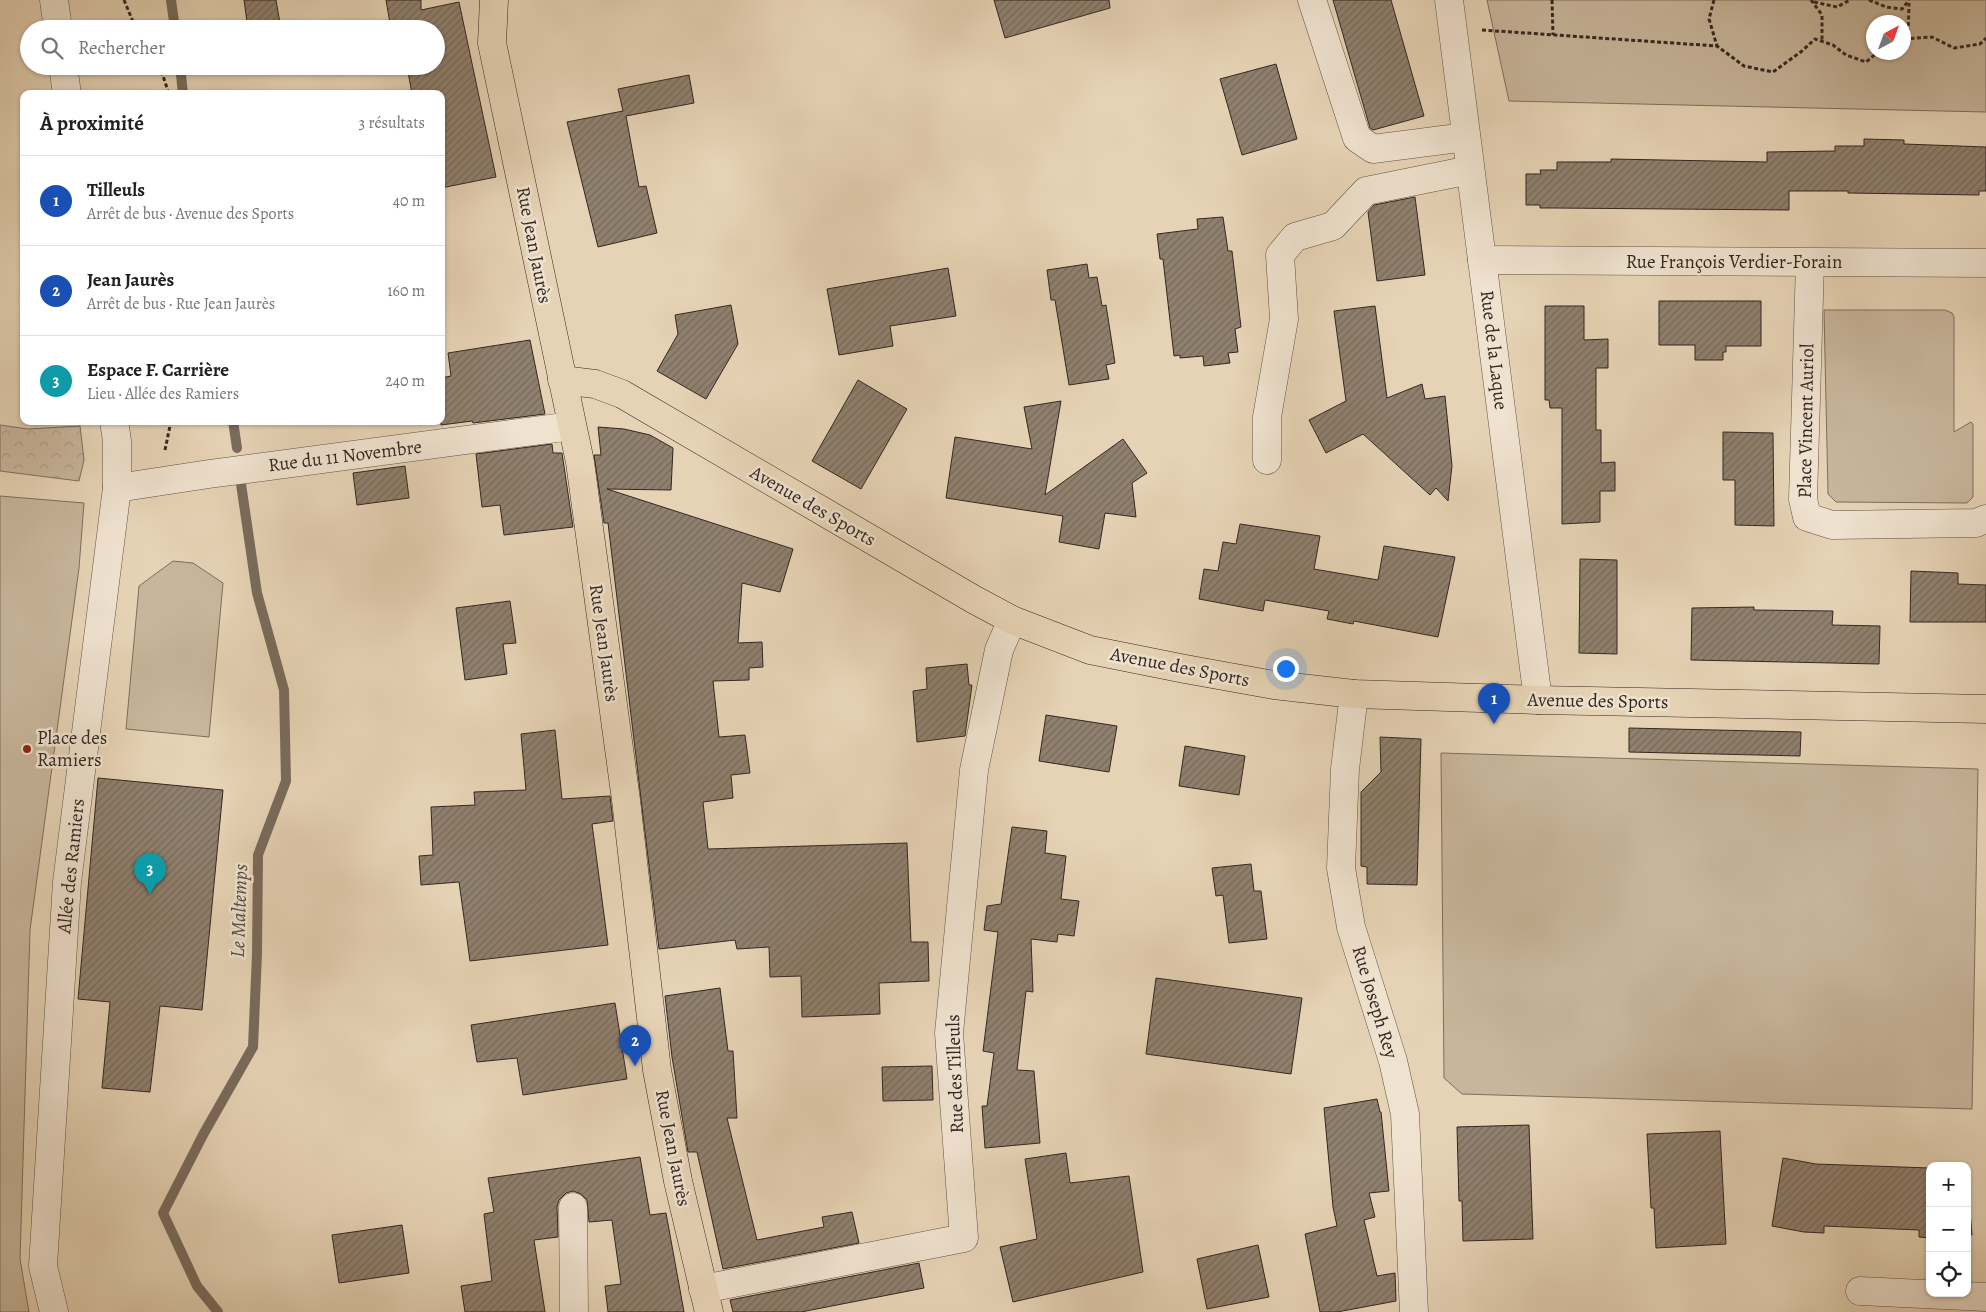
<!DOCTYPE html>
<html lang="fr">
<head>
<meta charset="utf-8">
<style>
  body { margin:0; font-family:Alegreya,serif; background:#f6f6f6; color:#202124 }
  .controls { position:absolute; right:15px; bottom:15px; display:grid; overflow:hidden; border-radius:10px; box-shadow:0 1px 4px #0004 }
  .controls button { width:45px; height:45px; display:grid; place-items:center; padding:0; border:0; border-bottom:1px solid #e0e0e0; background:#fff; color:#202124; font:25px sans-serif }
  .compass { position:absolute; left:1866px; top:15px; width:45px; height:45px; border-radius:50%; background:#fff; box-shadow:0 1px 4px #0004; rotate:41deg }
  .you { position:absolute; left:1285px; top:668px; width:18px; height:18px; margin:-12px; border:4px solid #fff; border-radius:50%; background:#1a73e8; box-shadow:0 0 0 8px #1a73e833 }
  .badge { display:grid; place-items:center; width:32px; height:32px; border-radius:50%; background:#0f766e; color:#fff; font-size:16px; font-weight:700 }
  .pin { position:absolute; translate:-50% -41px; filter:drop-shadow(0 1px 2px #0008) }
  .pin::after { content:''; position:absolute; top:26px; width:18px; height:15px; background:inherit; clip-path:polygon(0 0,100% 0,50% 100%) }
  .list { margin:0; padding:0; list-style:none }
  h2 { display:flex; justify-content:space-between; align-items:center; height:65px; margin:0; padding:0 20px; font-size:21px }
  h2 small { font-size:16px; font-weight:400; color:#757577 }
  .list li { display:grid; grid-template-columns:32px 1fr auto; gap:15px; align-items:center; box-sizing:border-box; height:90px; padding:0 20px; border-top:1px solid #e0e0e0 }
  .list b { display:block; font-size:19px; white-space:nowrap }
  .list p { margin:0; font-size:16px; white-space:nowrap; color:#757577 }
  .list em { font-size:16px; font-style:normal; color:#757577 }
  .icon { flex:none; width:28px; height:28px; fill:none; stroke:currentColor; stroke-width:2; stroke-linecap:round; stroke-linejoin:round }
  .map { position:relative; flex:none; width:1986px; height:1312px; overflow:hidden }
  .search { position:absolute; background:#fff; box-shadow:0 1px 4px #0004; left:20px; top:20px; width:425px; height:55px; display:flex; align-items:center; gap:12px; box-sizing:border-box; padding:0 18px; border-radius:28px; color:#757577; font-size:19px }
  .panel { position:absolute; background:#fff; box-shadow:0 1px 4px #0004; left:20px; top:90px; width:425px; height:335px; border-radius:10px }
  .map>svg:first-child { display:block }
  .forest { fill:url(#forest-crowns); stroke:#7e6e5e }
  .green { fill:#c8b69c; stroke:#7e6e5e; fill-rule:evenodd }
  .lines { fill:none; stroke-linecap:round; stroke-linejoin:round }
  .stream { stroke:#7a6b5c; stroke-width:10 }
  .building { fill:url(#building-hatch); stroke:#332721 }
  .minor-casing { stroke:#605246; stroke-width:29 }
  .major-casing { stroke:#332721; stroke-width:29 }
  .path { stroke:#332721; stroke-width:3; stroke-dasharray:4 2.5; stroke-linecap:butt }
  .minor { stroke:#efe2cf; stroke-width:28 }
  .major { stroke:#e6d3b5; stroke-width:28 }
  .poi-dot { fill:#8f2418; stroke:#efe2cf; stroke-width:2 }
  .labels { text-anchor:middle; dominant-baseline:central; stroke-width:5; stroke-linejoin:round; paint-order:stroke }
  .street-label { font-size:19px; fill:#332721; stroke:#efe2cf }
  .poi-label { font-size:19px; fill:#332721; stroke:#efe2cf; text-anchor:start }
  .water-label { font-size:20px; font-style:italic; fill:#56493e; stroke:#efe2cf }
</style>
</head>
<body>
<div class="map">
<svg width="1986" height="1312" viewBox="0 0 1986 1312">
  <defs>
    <pattern id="forest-crowns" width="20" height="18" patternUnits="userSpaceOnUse" patternTransform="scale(1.25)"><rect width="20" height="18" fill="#c8b69c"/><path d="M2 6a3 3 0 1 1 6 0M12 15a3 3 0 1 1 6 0" fill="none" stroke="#ac9c86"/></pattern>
    <pattern id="building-hatch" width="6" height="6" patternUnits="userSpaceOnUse" patternTransform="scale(1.25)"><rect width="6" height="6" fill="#90806e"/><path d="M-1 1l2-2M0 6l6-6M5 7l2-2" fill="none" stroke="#76695a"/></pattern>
  </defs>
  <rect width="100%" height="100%" fill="#e6d3b5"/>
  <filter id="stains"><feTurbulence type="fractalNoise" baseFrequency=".004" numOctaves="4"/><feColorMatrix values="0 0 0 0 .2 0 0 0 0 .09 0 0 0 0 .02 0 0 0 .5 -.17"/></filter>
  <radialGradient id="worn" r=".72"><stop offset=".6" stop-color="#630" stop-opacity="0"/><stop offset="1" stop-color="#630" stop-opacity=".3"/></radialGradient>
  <path class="forest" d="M0 425 28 429 80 426 84 460 79 481 0 471Z"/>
  <g class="green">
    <path d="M1487 0H1986V112L1509 101ZM1874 22H1904V52H1874Z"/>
    <path d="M1824 310H1945L1952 313 1954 317V432L1971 422 1973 424V497L1967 503 1836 502 1828 494Z"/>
    <path d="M0 496 84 503 79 568 30 930 20 1259 29 1312H0Z"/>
    <path d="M173 561 193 563 223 583 209 737 126 729 139 586Z"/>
    <path d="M1441 753 1978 769 1972 1109 1462 1094 1444 1078Z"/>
  </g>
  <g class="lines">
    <g class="stream">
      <path d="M171 0 175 29"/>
      <path d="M180 66 183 94"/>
      <path d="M233 421 237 448"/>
      <path d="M218 1312 197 1286 163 1213 204 1133 253 1047 257 954 258 855 286 781 284 690 257 593 241 484"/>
    </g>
  </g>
  <g class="building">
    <path d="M244 0H276L281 29H248Z"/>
    <path d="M386 0H421V10L459 2 496 177 441 188V94H412L407 66H436V29H391Z"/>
    <path d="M994 0H1109L1110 8 1005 38Z"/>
    <path d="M1333 0H1391L1424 116 1373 130 1370 128Z"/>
    <path d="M1276 64 1297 139 1242 155 1220 79Z"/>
    <path d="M689 75 694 103 626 116 639 187 646 186 657 233 598 247 567 122 623 111 618 89Z"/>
    <path d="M1864 139 1904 140V144L1986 147V191H1979V195L1848 193V191H1789V210L1553 208H1540V205H1526V174H1541L1540 170H1557V162H1611V159L1767 162V152L1835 151V146H1864Z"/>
    <path d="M1415 197 1425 275 1377 281 1368 212 1374 205Z"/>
    <path d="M1223 217 1228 251H1232L1241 327 1235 329 1238 352 1228 353 1230 363 1204 366 1203 356 1180 358V355L1174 356 1163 259H1160L1157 234 1198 229 1197 219Z"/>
    <path d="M1087 264 1089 278 1097 277 1102 306 1106 305 1115 363 1106 365 1109 379 1069 385 1055 300H1051L1047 270Z"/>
    <path d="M948 268 956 316 890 326 893 346 839 355 827 289Z"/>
    <path d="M1659 301H1761V346H1726V352H1723V360H1695V345H1659Z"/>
    <path d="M731 305 738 344 706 399 657 371 678 334 675 315Z"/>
    <path d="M1375 306 1387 398 1422 384 1425 399 1445 396 1452 466 1448 501 1436 488 1430 495 1363 434 1326 453 1309 420 1346 401 1334 311Z"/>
    <path d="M1545 306H1584V340L1608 339V368H1596V430H1601V463L1615 462V491H1600V522L1562 524V408H1550L1549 400H1545Z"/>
    <path d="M530 340 545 414 473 423 472 421 441 425V378L451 376 448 353Z"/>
    <path d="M858 380 907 409 861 489 812 461Z"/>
    <path d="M1061 401 1045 495 1123 439 1147 473 1132 483 1136 517 1105 513 1099 549 1059 542 1063 516 946 498 955 437 1032 449 1024 407Z"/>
    <path d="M598 427 624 429 650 435 673 448 671 490 607 489 793 549 780 592 742 583 738 643 762 642 763 667 749 668V680L713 681 719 737 745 735 750 773 731 775 733 798 703 802 708 849 907 843 911 942H928L929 981 879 983 880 1014 802 1017 801 976 770 977 769 947 737 949 735 940 659 949 608 523H604L594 455H601Z"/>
    <path d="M1723 432 1773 433 1774 526 1735 525V480H1723Z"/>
    <path d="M552 444 553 453H562L573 527 504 535 500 505 482 507 476 454Z"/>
    <path d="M405 466 409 498 357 505 353 473Z"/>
    <path d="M1240 524 1320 536 1314 569 1378 580 1384 546 1455 557 1438 637 1354 621 1353 624 1327 619 1329 611 1265 600 1263 611 1199 599 1204 569 1218 571 1223 542 1236 544Z"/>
    <path d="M1580 559 1617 560V654L1579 653Z"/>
    <path d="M1911 571 1958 573V584L1986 585V622H1910Z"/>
    <path d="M510 601 516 643 503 644 507 674 465 680 456 608Z"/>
    <path d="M1754 607V610L1833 611 1832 625 1880 626 1879 664 1691 660 1692 608Z"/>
    <path d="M967 664 969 685H972L965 736 917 742 913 691 927 689 926 668Z"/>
    <path d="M1046 715 1117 726 1109 772 1039 761Z"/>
    <path d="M1629 728 1801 732 1800 756 1629 752Z"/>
    <path d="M555 730 562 799 610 796 613 821 592 824 608 945 470 961 459 882 421 885 419 856 433 855 431 807 475 805 474 792 526 790 521 734Z"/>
    <path d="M1380 737 1421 739 1417 885 1367 884V867L1361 866V792L1381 772Z"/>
    <path d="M1185 746 1245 756 1239 795 1179 786Z"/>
    <path d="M98 778 223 790 202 1010 160 1006 150 1092 102 1088 110 1002 78 999Z"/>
    <path d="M1012 827 1047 831 1045 853 1066 856 1061 899 1079 901 1074 936 1058 934 1057 942 1031 939 1033 992 1026 991 1017 1070 1034 1071 1040 1143 985 1148 982 1106H987L994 1053 983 1051 998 932 984 930 987 906 1001 904Z"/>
    <path d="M1251 864 1254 891H1261L1267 939 1229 943 1223 895 1216 896 1212 868Z"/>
    <path d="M1156 978 1302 998 1291 1074 1146 1054Z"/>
    <path d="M720 988 728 1051H733L737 1118H727L757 1240 824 1227 822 1217 852 1212 859 1243 723 1269 697 1152H688L672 1057 665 996Z"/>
    <path d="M615 1003 627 1079 523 1095 517 1058 477 1062 471 1025Z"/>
    <path d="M932 1066 933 1100 883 1101 882 1067Z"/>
    <path d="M1377 1099 1380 1112H1381L1389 1191 1369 1193 1375 1217 1364 1220 1377 1276 1395 1273 1396 1301 1337 1312H1320L1305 1234 1337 1226 1333 1207 1324 1108Z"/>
    <path d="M1529 1125 1533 1239 1463 1241 1462 1201H1459L1457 1127Z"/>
    <path d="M1720 1131 1726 1244 1656 1248 1654 1208H1651L1647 1134Z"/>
    <path d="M1066 1153 1070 1183 1129 1176 1143 1272 1013 1302 1000 1247 1037 1239 1025 1159Z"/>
    <path d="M640 1157 650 1215 666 1213 684 1312H608L605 1286 621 1284 612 1220 589 1222 587 1200 581 1194 573 1191 566 1193 559 1200 557 1207 558 1237 534 1240 545 1312H465L461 1286 492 1281 484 1214 494 1212 488 1178Z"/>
    <path d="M1783 1158 1816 1164 1930 1168V1238L1919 1237V1230L1824 1226V1233L1804 1232 1772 1226Z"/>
    <path d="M1967 1178 1972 1235H1967Z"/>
    <path d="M402 1225 409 1273 339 1283 332 1235Z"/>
    <path d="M1258 1245 1269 1297 1207 1309 1197 1259Z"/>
    <path d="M919 1263 924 1288 801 1312H733L730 1300Z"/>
  </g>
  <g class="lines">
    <defs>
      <g id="minor">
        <path d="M54 0 58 29"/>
        <path d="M1312 0 1357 138 1373 149 1466 137"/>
        <path d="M1449 0 1538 700"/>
        <path d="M63 66 67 94"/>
        <path d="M1482 260 1986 263"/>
        <path d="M1810 263 1803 499 1807 517 1832 525 1976 523 1986 519"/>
        <path d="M1267 460V417L1284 319 1280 255 1295 237 1333 226 1366 191 1470 170"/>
        <path d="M117 488 209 474 572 426"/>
        <path d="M1354 694 1345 769 1341 868 1351 927 1393 1061 1405 1114 1414 1312"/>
        <path d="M573 1207 574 1312"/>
        <path d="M703 1289 964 1238 949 1033 974 770 999 650 1012 620"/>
        <path d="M1860 1291 1986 1297"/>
        <path d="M54 1312 43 1266 67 882 117 488V441L114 421"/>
      </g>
      <g id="major">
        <path d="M494 0 492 43 580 462 626 800 657 1070 678 1181 709 1312"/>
        <path d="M562 380 595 384 622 394 973 599 1012 620 1090 650 1185 669 1274 685 1354 694 1538 700 1986 709"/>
      </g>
    </defs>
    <use href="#minor" class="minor-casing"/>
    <use href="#major" class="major-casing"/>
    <g class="path">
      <path d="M124 0 136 29"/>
      <path d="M1552 0 1553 35"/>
      <path d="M1714 0 1709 19 1717 46"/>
      <path d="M1811 0 1822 15V41"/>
      <path d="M1869 0 1886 7 1902 9 1909 0"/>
      <path d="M1814 2 1837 7 1850 0"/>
      <path d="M1482 30 1717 46 1744 66 1773 72 1802 51 1815 39 1833 45 1846 55 1866 62 1878 52"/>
      <path d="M1904 39 1932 37 1954 48 1980 44 1986 38"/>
      <path d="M1908 39 1909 3"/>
      <path d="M157 66 163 76 169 94"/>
      <path d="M165 450 171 421"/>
    </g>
    <use href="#minor" class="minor"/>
    <use href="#major" class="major"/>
  </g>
  <circle class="poi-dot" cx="27" cy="749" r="5"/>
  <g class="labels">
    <g class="street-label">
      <text transform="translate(534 245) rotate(79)">Rue Jean Jaurès</text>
      <text x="1734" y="262">Rue François Verdier-Forain</text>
      <text transform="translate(1494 350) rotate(83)">Rue de la Laque</text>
      <text transform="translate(1806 421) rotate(-89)">Place Vincent Auriol</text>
      <text transform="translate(345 456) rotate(-7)">Rue du 11 Novembre</text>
      <text transform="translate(813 506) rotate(30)">Avenue des Sports</text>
      <text transform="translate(604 643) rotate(82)">Rue Jean Jaurès</text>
      <text transform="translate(1180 667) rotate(11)">Avenue des Sports</text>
      <text transform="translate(1598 701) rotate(1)">Avenue des Sports</text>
      <text transform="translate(71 866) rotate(-84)">Allée des Ramiers</text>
      <text transform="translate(1375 1002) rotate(73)">Rue Joseph Rey</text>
      <text transform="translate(955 1074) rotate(-92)">Rue des Tilleuls</text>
      <text transform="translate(673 1148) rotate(79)">Rue Jean Jaurès</text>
    </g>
    <g class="poi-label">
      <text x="37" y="738">Place des<tspan x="37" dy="22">Ramiers</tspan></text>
    </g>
    <g class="water-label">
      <text transform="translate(239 911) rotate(-88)">Le Maltemps</text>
    </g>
  </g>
  <rect width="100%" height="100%" filter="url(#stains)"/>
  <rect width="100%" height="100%" fill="url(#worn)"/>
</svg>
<div class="controls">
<button>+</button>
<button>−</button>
<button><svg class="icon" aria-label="locate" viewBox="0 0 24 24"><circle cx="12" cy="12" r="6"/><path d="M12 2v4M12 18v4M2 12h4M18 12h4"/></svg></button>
</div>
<svg class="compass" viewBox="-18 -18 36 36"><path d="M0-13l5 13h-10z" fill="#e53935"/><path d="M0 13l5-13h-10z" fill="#757577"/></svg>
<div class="you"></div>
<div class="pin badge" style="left:1494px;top:724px;background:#1a4fb4">1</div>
<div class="pin badge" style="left:635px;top:1066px;background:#1a4fb4">2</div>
<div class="pin badge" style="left:150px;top:894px;background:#0f9aa8">3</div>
<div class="search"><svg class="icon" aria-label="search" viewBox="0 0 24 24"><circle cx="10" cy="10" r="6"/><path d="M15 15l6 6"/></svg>Rechercher</div>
<section class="panel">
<h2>À proximité<small>3 résultats</small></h2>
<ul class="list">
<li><span class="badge" style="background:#1a4fb4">1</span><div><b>Tilleuls</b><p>Arrêt de bus · Avenue des Sports</p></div><em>40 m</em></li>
<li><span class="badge" style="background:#1a4fb4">2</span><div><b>Jean Jaurès</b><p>Arrêt de bus · Rue Jean Jaurès</p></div><em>160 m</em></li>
<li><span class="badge" style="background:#0f9aa8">3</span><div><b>Espace F. Carrière</b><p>Lieu · Allée des Ramiers</p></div><em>240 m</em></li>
</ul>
</section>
</div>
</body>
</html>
